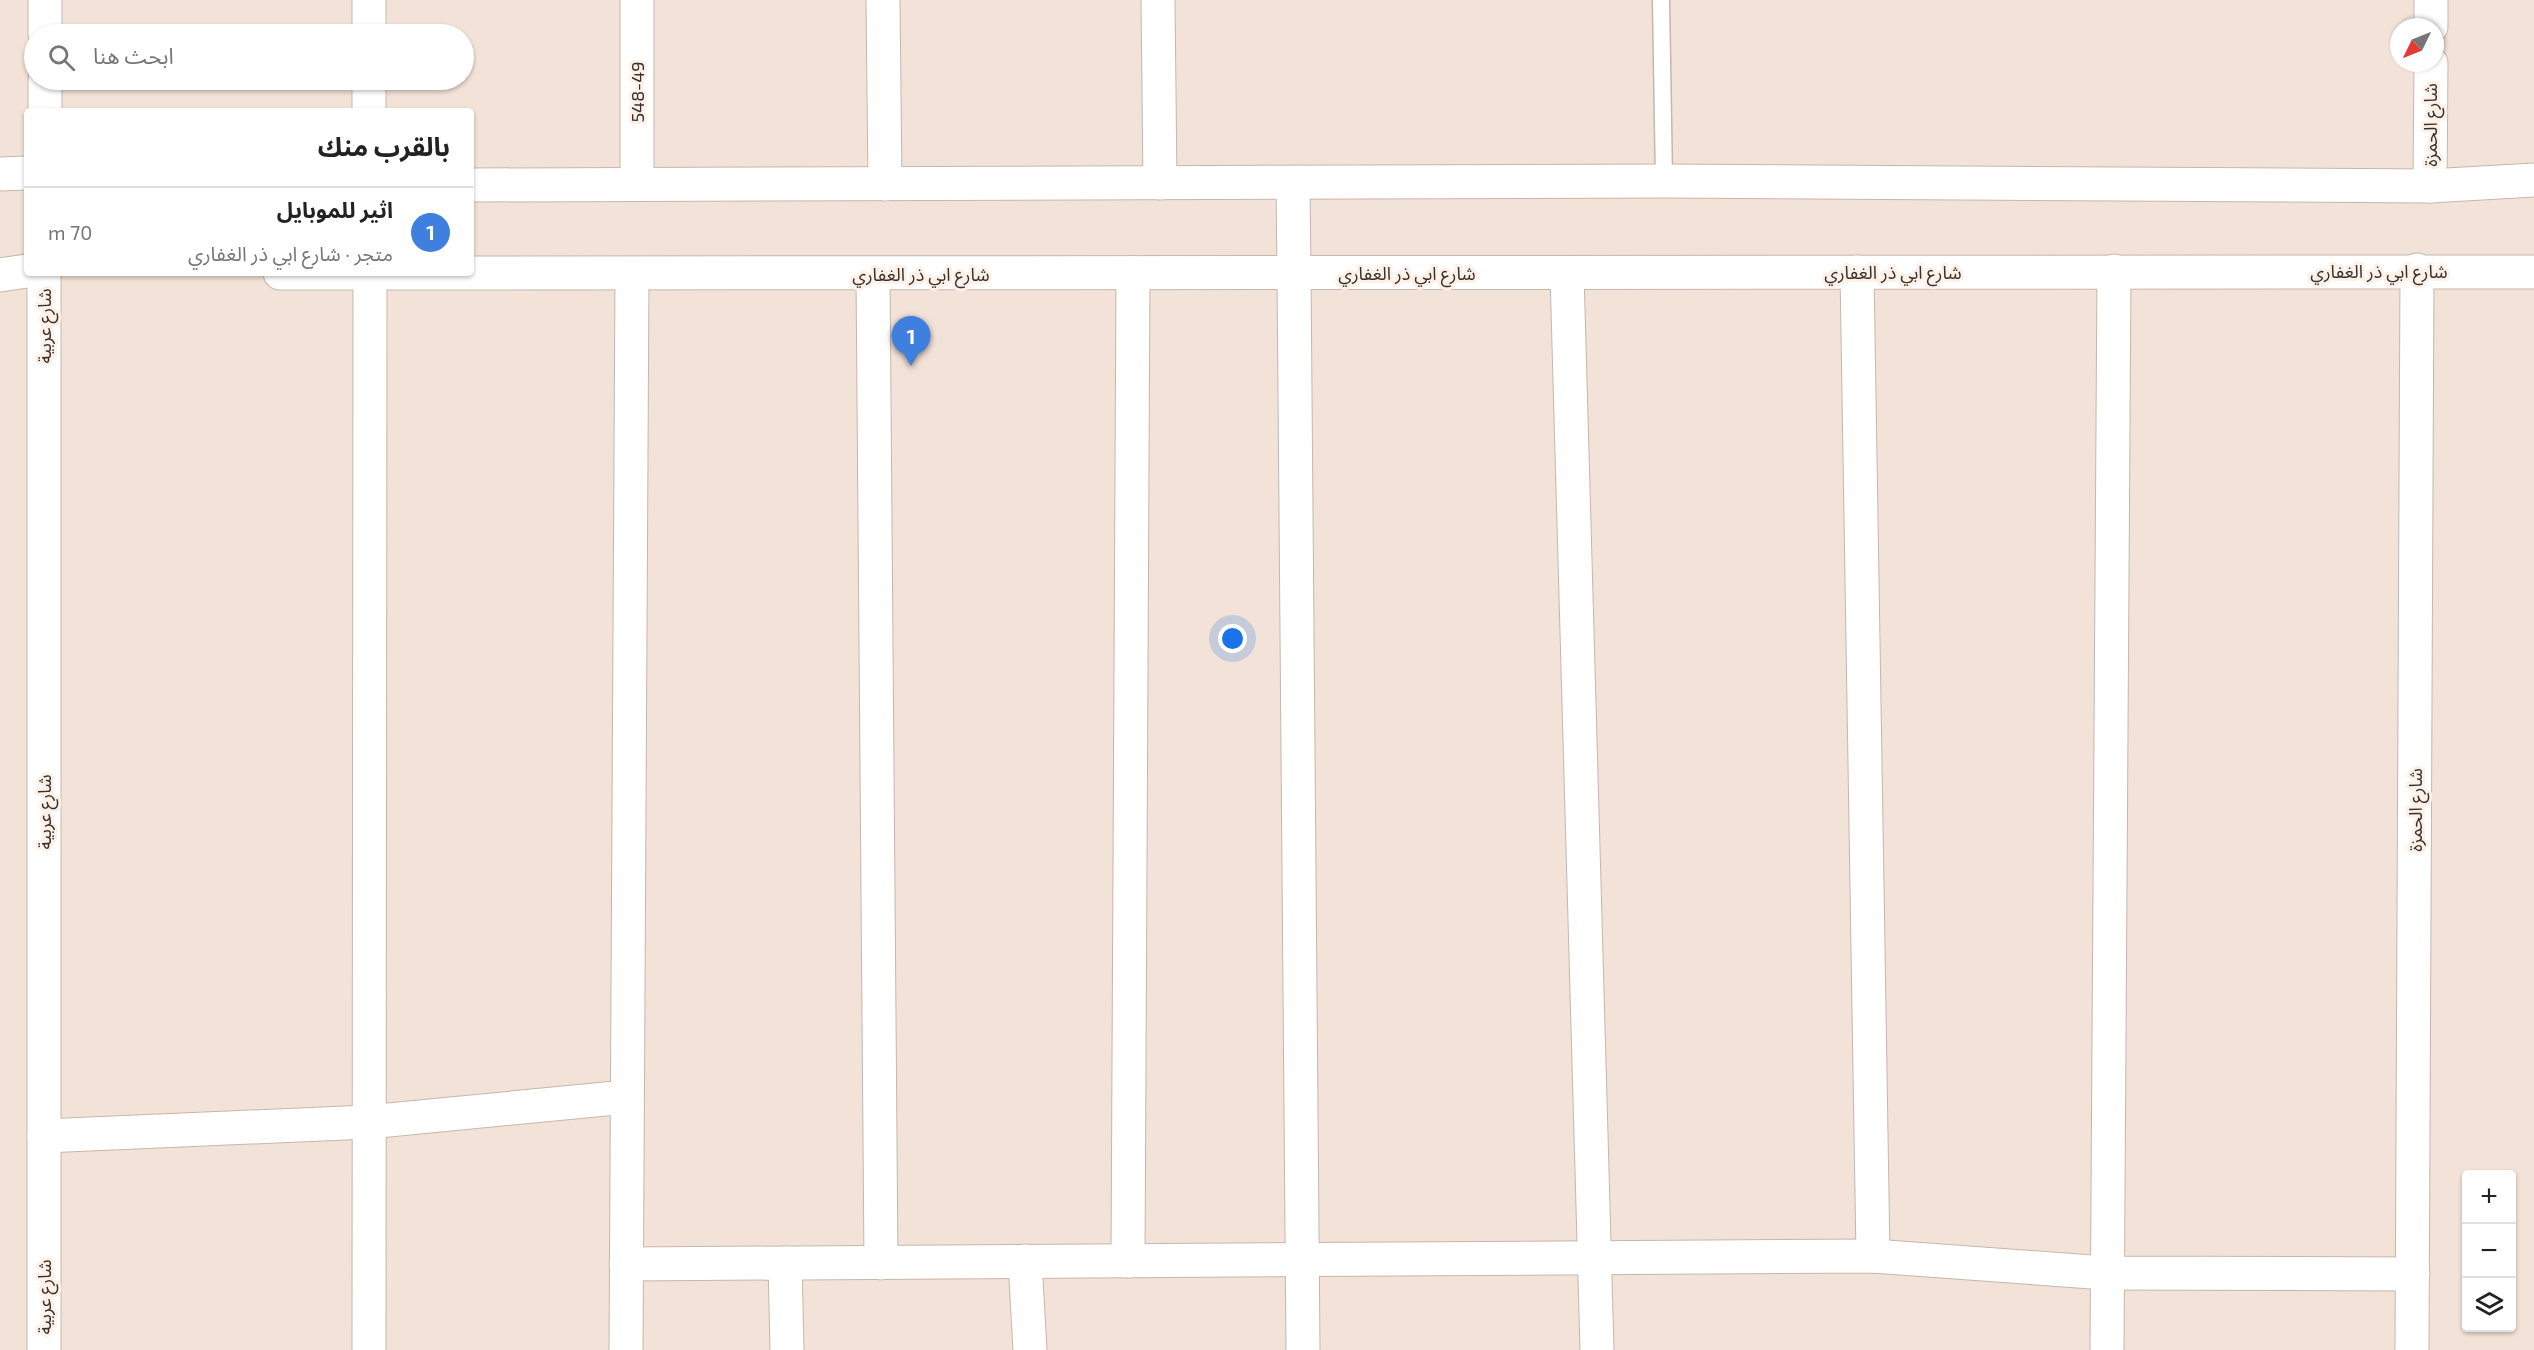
<!DOCTYPE html>
<html lang="ar">
<head>
<meta charset="utf-8">
<style>
  body { margin:0; font-family:"Exo 2","Noto Sans Arabic",sans-serif; background:#f6f6f6; color:#222; direction:rtl }
  .controls { position:absolute; right:18px; bottom:18px; display:grid; overflow:hidden; border-radius:6px; box-shadow:0 2px 4px #0004 }
  .controls button { width:54px; height:54px; display:grid; place-items:center; padding:0; border:0; border-bottom:2px solid #e0e0e0; background:#fff; color:#222; font:30px sans-serif }
  .compass { position:absolute; left:2390px; top:18px; width:54px; height:54px; border-radius:50%; background:#fff; box-shadow:0 2px 4px #0004; rotate:227deg }
  .you { position:absolute; left:1233px; top:639px; width:21px; height:21px; margin:-15px; border:4px solid #fff; border-radius:50%; background:#1a73e8; box-shadow:0 0 0 9px #1a73e833 }
  .badge { display:grid; place-items:center; width:39px; height:39px; border-radius:50%; background:#5d8e25; color:#fff; font-size:20px; font-weight:700 }
  .pin { position:absolute; translate:-50% -50px; filter:drop-shadow(0 2px 3px #0008) }
  .pin::after { content:''; position:absolute; top:32px; width:21px; height:18px; background:inherit; clip-path:polygon(0 0,100% 0,50% 100%) }
  .list { margin:0; padding:0; list-style:none }
  h2 { display:flex; justify-content:space-between; align-items:center; height:78px; margin:0; padding:0 24px; font-size:26px }
  h2 small { font-size:20px; font-weight:400; color:#767676 }
  .list li { display:grid; grid-template-columns:39px 1fr auto; gap:18px; align-items:center; box-sizing:border-box; height:90px; padding:0 24px; border-top:2px solid #e0e0e0 }
  .list b { display:block; font-size:22px; white-space:nowrap }
  .list p { margin:0; font-size:20px; white-space:nowrap; color:#767676 }
  .list em { font-size:20px; font-style:normal; color:#767676 }
  .icon { flex:none; width:33px; height:33px; fill:none; stroke:currentColor; stroke-width:2; stroke-linecap:round; stroke-linejoin:round }
  .map { position:relative; flex:none; width:2534px; height:1350px; overflow:hidden; direction:ltr }
  .search { position:absolute; background:#fff; box-shadow:0 2px 4px #0004; left:24px; top:24px; width:450px; height:66px; display:flex; align-items:center; gap:15px; box-sizing:border-box; padding:0 21px; border-radius:33px; color:#767676; font-size:22px }
  .panel { position:absolute; background:#fff; box-shadow:0 2px 4px #0004; left:24px; top:108px; width:450px; height:168px; border-radius:6px; direction:rtl }
  .map>svg:first-child { display:block }
  .lines { fill:none; stroke-linecap:round; stroke-linejoin:round }
  .lane-casing { stroke:#c6b7ac; stroke-width:19 }
  .street-casing { stroke:#c6b7ac; stroke-width:35 }
  .secondary-casing { stroke:#c6b7ac; stroke-width:35 }
  .lane { stroke:#fff; stroke-width:16 }
  .street { stroke:#fff; stroke-width:33 }
  .secondary { stroke:#fff; stroke-width:33 }
  .labels { text-anchor:middle; dominant-baseline:central; stroke-width:6; stroke-linejoin:round; paint-order:stroke }
  .street-label { font-size:18px; fill:#37312d; stroke:#fdf0e7 }
</style>
</head>
<body>
<div class="map">
<svg width="2534" height="1350" viewBox="0 0 2534 1350">
  <rect width="100%" height="100%" fill="#f2e2d7"/>
  <g class="lines">
    <defs>
      <path id="lane" d="M1661 0 1664 181"/>
      <g id="street">
        <path d="M369 0V34"/>
        <path d="M637 0V184"/>
        <path d="M883 0 885 184"/>
        <path d="M1158 0 1160 183"/>
        <path d="M369 80V111"/>
        <path d="M1857 272 1873 1256"/>
        <path d="M1294 273 1303 1350"/>
        <path d="M1567 273 1597 1350"/>
        <path d="M873 274 881 1263"/>
        <path d="M44 1136 368 1122 626 1097"/>
        <path d="M1025 1261 1030 1350"/>
        <path d="M1128 1261 1133 273"/>
        <path d="M785 1263 787 1350"/>
        <path d="M626 1264 1873 1256 2106 1273 2413 1274"/>
        <path d="M369 1350 370 275"/>
        <path d="M626 1350 632 274"/>
        <path d="M2107 1350 2114 271"/>
      </g>
      <g id="secondary">
        <path d="M2431 27V0"/>
        <path d="M45 34V0"/>
        <path d="M45 111V80"/>
        <path d="M0 174 27 173"/>
        <path d="M1293 183 1294 273"/>
        <path d="M471 185 1664 181 2430 186 2534 180"/>
        <path d="M2430 186 2431 63"/>
        <path d="M280 273 2534 272"/>
        <path d="M0 275 27 271"/>
        <path d="M44 1350V273"/>
        <path d="M2412 1350 2417 270"/>
      </g>
    </defs>
    <use href="#lane" class="lane-casing"/>
    <use href="#street" class="street-casing"/>
    <use href="#secondary" class="secondary-casing"/>
    <use href="#lane" class="lane"/>
    <use href="#street" class="street"/>
    <use href="#secondary" class="secondary"/>
  </g>
  <g class="labels">
    <g class="street-label">
      <text transform="translate(637 92) rotate(-90)">548-49</text>
      <text transform="translate(2430 125) rotate(-90)">شارع الحمزة</text>
      <text x="2379" y="271">شارع ابي ذر الغفاري</text>
      <text x="1893" y="272">شارع ابي ذر الغفاري</text>
      <text x="1407" y="273">شارع ابي ذر الغفاري</text>
      <text x="921" y="274">شارع ابي ذر الغفاري</text>
      <text transform="translate(44 326) rotate(-90)">شارع عربية</text>
      <text transform="translate(2415 810) rotate(-90)">شارع الحمزة</text>
      <text transform="translate(44 812) rotate(-90)">شارع عربية</text>
      <text transform="translate(44 1297) rotate(-90)">شارع عربية</text>
    </g>
  </g>
</svg>
<div class="controls">
<button>+</button>
<button>−</button>
<button><svg class="icon" aria-label="layers" viewBox="0 0 24 24"><path d="M12 4l9 5-9 5-9-5zM3 14l9 5 9-5"/></svg></button>
</div>
<svg class="compass" viewBox="-18 -18 36 36"><path d="M0-13l5 13h-10z" fill="#e53935"/><path d="M0 13l5-13h-10z" fill="#767676"/></svg>
<div class="you"></div>
<div class="pin badge" style="left:911px;top:366px;background:#3f7fe0">1</div>
<div class="search"><svg class="icon" aria-label="search" viewBox="0 0 24 24"><circle cx="10" cy="10" r="6"/><path d="M15 15l6 6"/></svg>ابحث هنا</div>
<section class="panel">
<h2>بالقرب منك<small></small></h2>
<ul class="list">
<li><span class="badge" style="background:#3f7fe0">1</span><div><b>اثير للموبايل</b><p>متجر · شارع ابي ذر الغفاري</p></div><em>70 m</em></li>
</ul>
</section>
</div>
</body>
</html>
